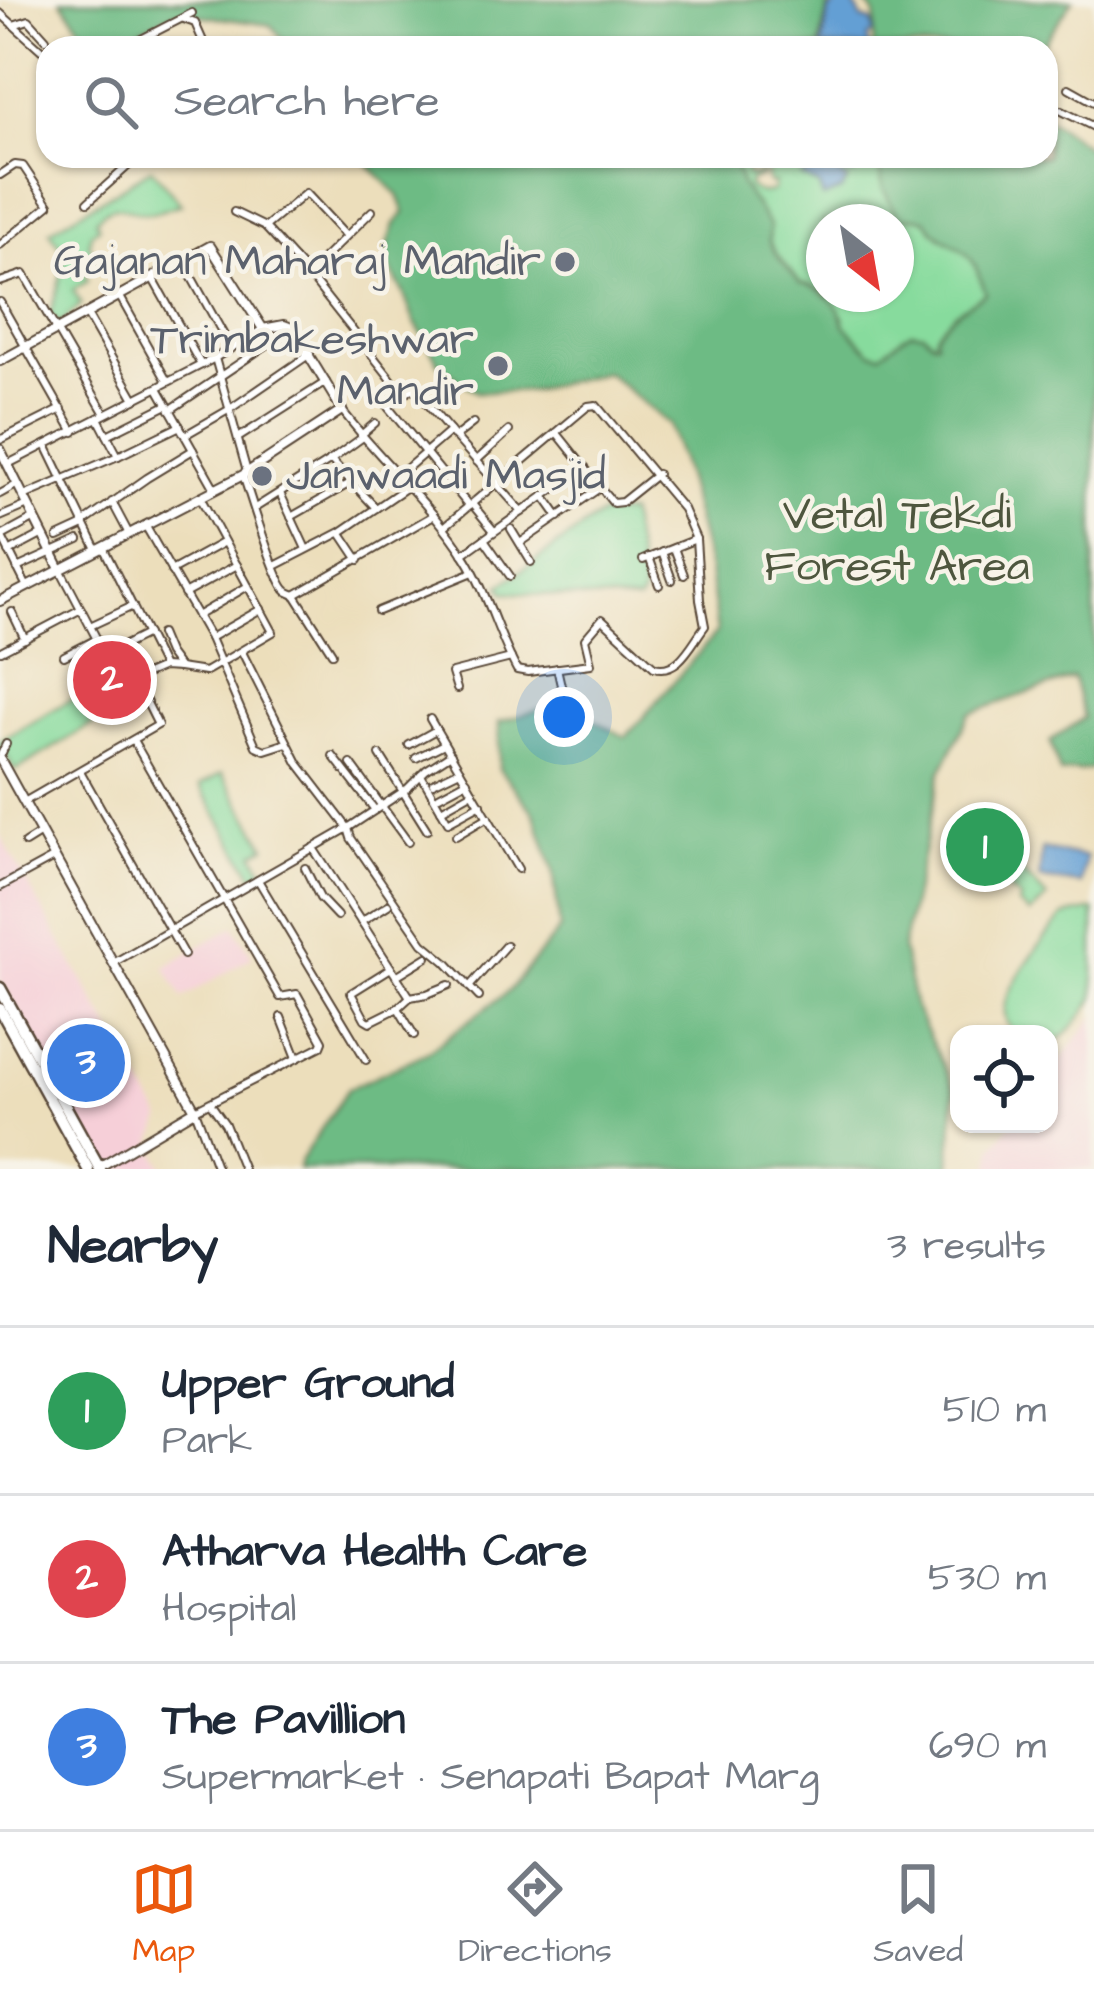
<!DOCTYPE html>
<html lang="en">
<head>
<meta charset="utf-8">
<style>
  body { margin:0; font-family:"Architects Daughter",sans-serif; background:#f6f6f7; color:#1f2937 }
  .controls { position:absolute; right:36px; bottom:36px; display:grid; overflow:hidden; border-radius:24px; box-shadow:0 3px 9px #0004 }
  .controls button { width:108px; height:108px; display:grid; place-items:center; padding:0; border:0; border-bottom:3px solid #e0e1e3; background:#fff; color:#1f2937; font:60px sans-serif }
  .compass { position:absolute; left:806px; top:204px; width:108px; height:108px; border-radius:50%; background:#fff; box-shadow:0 3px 9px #0004; rotate:149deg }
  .you { position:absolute; left:564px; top:717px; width:42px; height:42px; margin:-30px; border:9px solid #fff; border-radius:50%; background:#1a73e8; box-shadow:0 0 0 18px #1a73e833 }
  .badge { display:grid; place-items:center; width:78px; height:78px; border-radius:50%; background:#ea580c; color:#fff; font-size:39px; font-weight:700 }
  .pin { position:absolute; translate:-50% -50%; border:6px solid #fff; box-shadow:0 3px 12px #0006 }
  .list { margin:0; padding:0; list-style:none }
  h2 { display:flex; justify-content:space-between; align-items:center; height:156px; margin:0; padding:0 48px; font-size:51px }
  h2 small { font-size:39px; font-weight:400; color:#747a83 }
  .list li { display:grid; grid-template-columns:78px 1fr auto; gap:36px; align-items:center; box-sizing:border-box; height:168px; padding:0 48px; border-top:3px solid #e0e1e3 }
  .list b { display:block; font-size:45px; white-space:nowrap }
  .list p { margin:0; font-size:39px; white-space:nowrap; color:#747a83 }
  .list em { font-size:39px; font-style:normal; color:#747a83 }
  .icon { flex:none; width:66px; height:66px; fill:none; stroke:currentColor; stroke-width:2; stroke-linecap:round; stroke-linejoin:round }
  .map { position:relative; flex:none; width:1094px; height:1169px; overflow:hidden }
  .search { position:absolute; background:#fff; box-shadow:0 3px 9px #0004; left:36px; right:36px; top:36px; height:132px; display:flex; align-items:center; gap:30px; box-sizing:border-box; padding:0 42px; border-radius:36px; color:#747a83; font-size:45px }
  .sheet { height:660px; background:#fff }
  nav { display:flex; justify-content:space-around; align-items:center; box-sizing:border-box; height:168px; border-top:3px solid #e0e1e3; background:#fff; font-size:33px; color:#747a83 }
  nav a { display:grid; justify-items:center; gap:6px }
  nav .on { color:#ea580c }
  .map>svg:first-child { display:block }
  .built { fill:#f6cfd8 }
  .green { fill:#87db9d; stroke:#61825e; stroke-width:3 }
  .forest { fill:#6dbb84; stroke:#547251; stroke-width:3 }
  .water { fill:#639fd4; stroke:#4f6479; stroke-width:3 }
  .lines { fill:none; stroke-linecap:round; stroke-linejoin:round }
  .minor-casing { stroke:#564536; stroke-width:10 }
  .tertiary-casing { stroke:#564536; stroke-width:12 }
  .primary-casing { stroke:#564536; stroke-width:15 }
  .minor { stroke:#fff; stroke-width:6 }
  .tertiary { stroke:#fff; stroke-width:8 }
  .primary { stroke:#fff; stroke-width:10 }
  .worship-dot { fill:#6b7280; stroke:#f7f3e8; stroke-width:4.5 }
  .labels { text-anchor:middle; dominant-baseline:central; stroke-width:9; stroke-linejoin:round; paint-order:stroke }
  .worship-label { font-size:45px; fill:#5b616d; stroke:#f7f3e8; text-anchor:end }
  .park-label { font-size:45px; fill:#4e563e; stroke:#f7f3e8 }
</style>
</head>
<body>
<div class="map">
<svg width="1094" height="1169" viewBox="0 0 1094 1169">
  <rect width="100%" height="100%" fill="#f7f3e8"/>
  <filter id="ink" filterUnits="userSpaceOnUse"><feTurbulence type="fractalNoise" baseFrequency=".00833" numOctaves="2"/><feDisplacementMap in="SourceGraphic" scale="24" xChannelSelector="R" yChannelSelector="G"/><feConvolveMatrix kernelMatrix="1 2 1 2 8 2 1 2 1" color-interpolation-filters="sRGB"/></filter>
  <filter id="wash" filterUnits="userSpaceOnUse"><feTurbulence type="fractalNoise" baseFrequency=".004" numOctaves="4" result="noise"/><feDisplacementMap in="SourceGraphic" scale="48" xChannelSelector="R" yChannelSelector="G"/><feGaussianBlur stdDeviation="2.7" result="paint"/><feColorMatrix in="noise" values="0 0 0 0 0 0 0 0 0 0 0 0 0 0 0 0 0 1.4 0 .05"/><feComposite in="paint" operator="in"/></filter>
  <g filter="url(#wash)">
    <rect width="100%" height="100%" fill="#ecdebb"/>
    <g class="built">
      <path d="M0 835 162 1119 152 1146 165 1169H106L0 979Z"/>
      <path d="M234 926 252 957 183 998 165 967Z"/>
      <path d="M1094 1017V1169H990L993 1147 1011 1124H1049V1075Z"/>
    </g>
    <g class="green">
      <path d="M731 156H754L756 166 763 168 762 171 754 167 744 169 748 177 760 174 763 176 750 181 749 185C755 194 763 195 773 191L774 183 770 184 767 180 768 163 781 161 784 156H793L800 167 804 164H809L813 182 819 187 823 197 844 187 847 180 839 176 840 171 850 174 856 170 857 160 864 158 869 167 875 163 872 156H877V163L917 217 926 220C940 243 956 241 970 258 978 267 981 282 987 294L956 312 935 335 936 341 905 335 897 345 881 354 871 352 844 325V317L824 294H896V222H824V294L821 290 800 283 775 253 769 241 770 227 741 184Z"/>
      <path d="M151 168 181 204C171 207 161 211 152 213 128 215 115 195 96 220L99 227 91 233 89 244 96 258 81 267 88 281 73 290 81 304 60 324 50 315 66 256 50 231C83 209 119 191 151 168Z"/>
      <path d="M602 514H629L643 587 642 597 638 602 504 592 501 585Z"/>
      <path d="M138 690 142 698 111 713 15 771 0 745V741L82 693Z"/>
      <path d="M222 773 266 846 254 853 264 871 254 877 200 786Z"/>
      <path d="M976 814 1009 827C1003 848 998 879 986 895L957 882Z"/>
      <path d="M1016 866 1047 898 1030 914 1018 904 1021 900 1001 882Z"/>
      <path d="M1094 910C1094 927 1094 985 1094 997 1089 1011 1062 1041 1049 1045V1034H1014C1007 1025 1004 1018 1005 1007 1009 982 1047 934 1064 916Z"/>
    </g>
    <g class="forest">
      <path d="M61 0H835L829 4 819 48H289L271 25 176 12 104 48H96Z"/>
      <path d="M857 0H1073L1040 48H873C874 23 885 13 857 0Z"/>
      <path d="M1046 118 1094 151V769L1060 773 1050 741 1084 718 1073 678 970 713 941 771 902 948 915 1008 955 1090 950 1169H298L300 1161 348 1089 426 1053 509 991 560 929 553 869 535 814 499 769V722L561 703 626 737 717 632 709 570 686 479 669 424 606 372 530 391 476 392 440 365 414 321 403 292 388 266V245L395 224 405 213 398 195 360 156H731L741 184 770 227 769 241 775 253 800 283C820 285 842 305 844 325L871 352 881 354 911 331 923 333 931 341H936L935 335C948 316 967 305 986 293 981 282 978 267 970 258 956 241 940 243 926 220L917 217 899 219 883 189 877 156H1046Z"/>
    </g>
    <g class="water">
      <path d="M852 0 862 19 872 22 874 32 868 38 869 48H821L829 11 839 1Z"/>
      <path d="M793 156H872L875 163 871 168 864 158 858 159 854 174 840 172V176L847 180 842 190 823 198 819 186 801 176 811 171 810 166 804 164 797 168 793 164Z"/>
      <path d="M1042 849 1086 857 1081 884 1039 879Z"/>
    </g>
  </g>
  <g filter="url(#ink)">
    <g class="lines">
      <defs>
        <g id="minor">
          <path d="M0 13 48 56"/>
          <path d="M184 19 195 23 206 48"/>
          <path d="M13 25 29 20 46 39"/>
          <path d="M124 48 192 13"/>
          <path d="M1069 88 1094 102"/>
          <path d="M1054 107 1094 127"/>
          <path d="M0 175 15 165 23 166 49 205 0 245"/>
          <path d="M88 202 139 156"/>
          <path d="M372 211 308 274 403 394"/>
          <path d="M234 212 265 227 308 274"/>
          <path d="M265 227 306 193 346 236"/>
          <path d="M182 260 231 348"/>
          <path d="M152 277 201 365"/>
          <path d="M0 282 24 274 105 414"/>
          <path d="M119 295 167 381"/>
          <path d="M0 302 74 432"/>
          <path d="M86 313 135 399"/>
          <path d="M215 358 247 472"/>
          <path d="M158 388 215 489"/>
          <path d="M170 410 292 328"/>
          <path d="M342 410C381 462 433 505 467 560 488 594 498 635 517 670L528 672 591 664 585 639 602 619 654 667C679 674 691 644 705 626L700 600 696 539 683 509 596 405 588 406 444 527"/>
          <path d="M98 418 118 456"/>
          <path d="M450 431 413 388 388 407 469 506"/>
          <path d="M557 433 613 503 622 502 657 474"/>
          <path d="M107 435 167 405"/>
          <path d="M185 435 230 409 310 354"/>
          <path d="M361 435 375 423"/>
          <path d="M455 437 473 423"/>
          <path d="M238 438 326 382"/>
          <path d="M0 440 62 409"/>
          <path d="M46 445 97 550"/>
          <path d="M331 460 376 508"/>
          <path d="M476 461 509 431"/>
          <path d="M8 464 215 358 263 329"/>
          <path d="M243 475C250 495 275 580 286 590 288 593 292 593 295 595L434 515"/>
          <path d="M398 476 450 431 522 512"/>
          <path d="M280 493 306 549"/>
          <path d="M0 494 18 484"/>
          <path d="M24 496 118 456 180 426"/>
          <path d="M544 496 559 517"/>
          <path d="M112 502 129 534"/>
          <path d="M472 504 494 531"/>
          <path d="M255 508 331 460 363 437"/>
          <path d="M0 517 28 505"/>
          <path d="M291 517 352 482"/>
          <path d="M83 523 147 478 193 450"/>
          <path d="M145 525 210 638 256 746 265 750 287 743"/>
          <path d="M511 529 531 562"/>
          <path d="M0 533 27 587"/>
          <path d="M341 533 359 560"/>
          <path d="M2 536 35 518"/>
          <path d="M58 537 84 525"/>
          <path d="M484 539 510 576"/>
          <path d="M520 543 601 487"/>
          <path d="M103 547 163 667"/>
          <path d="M674 548 684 575"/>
          <path d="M9 552 43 534"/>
          <path d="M662 552 672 580"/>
          <path d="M463 554 585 467"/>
          <path d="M649 557 659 585"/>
          <path d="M643 560 696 539"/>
          <path d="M277 565 341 532 407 487"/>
          <path d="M17 568 79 540"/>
          <path d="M171 571 224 542"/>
          <path d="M184 594 237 565"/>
          <path d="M295 595 332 653"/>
          <path d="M378 611 473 572"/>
          <path d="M12 612 25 639"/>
          <path d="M197 616 248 586"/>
          <path d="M90 626 133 606"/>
          <path d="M160 634 168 653 179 668 205 672 273 632 200 497"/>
          <path d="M210 638 261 609"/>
          <path d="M1 651 81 609"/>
          <path d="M242 652 298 763 348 828 351 838 423 943 446 962 479 997"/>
          <path d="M105 655 147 634"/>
          <path d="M64 656 97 639"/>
          <path d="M557 668 565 703"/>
          <path d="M76 682 110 664"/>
          <path d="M128 682 163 667 179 668"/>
          <path d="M457 689 452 673 511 658"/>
          <path d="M430 719 518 869"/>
          <path d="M133 740 280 997 297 994 323 1041 321 1046 195 1110 217 1169"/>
          <path d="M409 745 436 730"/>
          <path d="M380 755 427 830"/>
          <path d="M333 756 375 810"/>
          <path d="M0 757 6 744"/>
          <path d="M416 758 444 744"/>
          <path d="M351 764 408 842"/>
          <path d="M80 771 184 955"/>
          <path d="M421 775 448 822 481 804"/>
          <path d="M433 783 460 770"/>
          <path d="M439 796 467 781"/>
          <path d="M24 802 158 725 141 691 111 666 60 569"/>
          <path d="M441 810 473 792"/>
          <path d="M456 836 488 817"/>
          <path d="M25 843 41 833"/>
          <path d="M313 848 410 997 398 1008 370 1022 365 1019 351 993 391 968"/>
          <path d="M305 868 320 898 337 916"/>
          <path d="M258 880 366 1060"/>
          <path d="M0 887 55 857"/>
          <path d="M361 922 388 905"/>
          <path d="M115 962 348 828 407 789 426 770 451 754"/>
          <path d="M396 976 427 957"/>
          <path d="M469 987 506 945"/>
          <path d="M410 997 427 994 449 985"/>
          <path d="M398 1008 414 1035"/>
          <path d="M281 1017 297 1058"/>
          <path d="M210 1103 225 1124 243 1169"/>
        </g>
        <g id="tertiary">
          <path d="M0 361 210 246 263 329 284 325 292 328 342 410 243 475 0 601"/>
          <path d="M0 449 60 569"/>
          <path d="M0 759 195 1110 99 1167"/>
        </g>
        <g id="primary">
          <path d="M0 988 100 1169"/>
          <path d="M0 1009 88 1169"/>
        </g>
      </defs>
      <use href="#minor" class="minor-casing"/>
      <use href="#tertiary" class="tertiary-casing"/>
      <use href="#primary" class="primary-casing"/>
      <use href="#minor" class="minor"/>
      <use href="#tertiary" class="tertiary"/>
      <use href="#primary" class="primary"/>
    </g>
  </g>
  <g class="worship-dot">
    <circle cx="565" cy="262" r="12"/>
    <circle cx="498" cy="366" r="12"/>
    <circle cx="262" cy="476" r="12"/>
  </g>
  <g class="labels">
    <g class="worship-label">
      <text x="541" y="262">Gajanan Maharaj Mandir</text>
      <text x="474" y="340">Trimbakeshwar<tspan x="474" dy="52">Mandir</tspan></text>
      <text x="286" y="476" text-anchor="start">Janwaadi Masjid</text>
    </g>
    <g class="park-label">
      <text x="897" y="515">Vetal Tekdi<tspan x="897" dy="52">Forest Area</tspan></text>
    </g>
  </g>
</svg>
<div class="controls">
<button><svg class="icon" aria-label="locate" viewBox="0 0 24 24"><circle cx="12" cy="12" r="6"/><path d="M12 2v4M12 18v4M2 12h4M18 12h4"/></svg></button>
</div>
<svg class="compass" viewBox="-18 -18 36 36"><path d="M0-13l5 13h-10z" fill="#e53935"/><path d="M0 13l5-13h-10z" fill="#747a83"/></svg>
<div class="you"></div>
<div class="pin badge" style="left:985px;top:847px;background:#2e9e5b">1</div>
<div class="pin badge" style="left:112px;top:680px;background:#e0444e">2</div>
<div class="pin badge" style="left:86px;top:1063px;background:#3f7fe0">3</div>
<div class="search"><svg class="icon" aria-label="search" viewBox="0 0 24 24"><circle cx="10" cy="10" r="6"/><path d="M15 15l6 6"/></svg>Search here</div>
</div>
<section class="sheet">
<h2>Nearby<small>3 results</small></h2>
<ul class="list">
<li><span class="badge" style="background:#2e9e5b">1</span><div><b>Upper Ground</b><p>Park</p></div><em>510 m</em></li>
<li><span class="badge" style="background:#e0444e">2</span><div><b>Atharva Health Care</b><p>Hospital</p></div><em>530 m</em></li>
<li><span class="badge" style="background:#3f7fe0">3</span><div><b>The Pavillion</b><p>Supermarket · Senapati Bapat Marg</p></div><em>690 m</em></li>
</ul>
</section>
<nav>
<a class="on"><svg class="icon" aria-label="map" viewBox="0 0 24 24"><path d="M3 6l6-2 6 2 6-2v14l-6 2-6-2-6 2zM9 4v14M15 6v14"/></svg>Map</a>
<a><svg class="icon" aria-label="directions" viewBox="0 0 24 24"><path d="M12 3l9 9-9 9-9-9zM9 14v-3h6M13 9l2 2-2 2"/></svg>Directions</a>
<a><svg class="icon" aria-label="saved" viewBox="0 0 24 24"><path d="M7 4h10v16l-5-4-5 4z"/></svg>Saved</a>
</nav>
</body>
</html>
